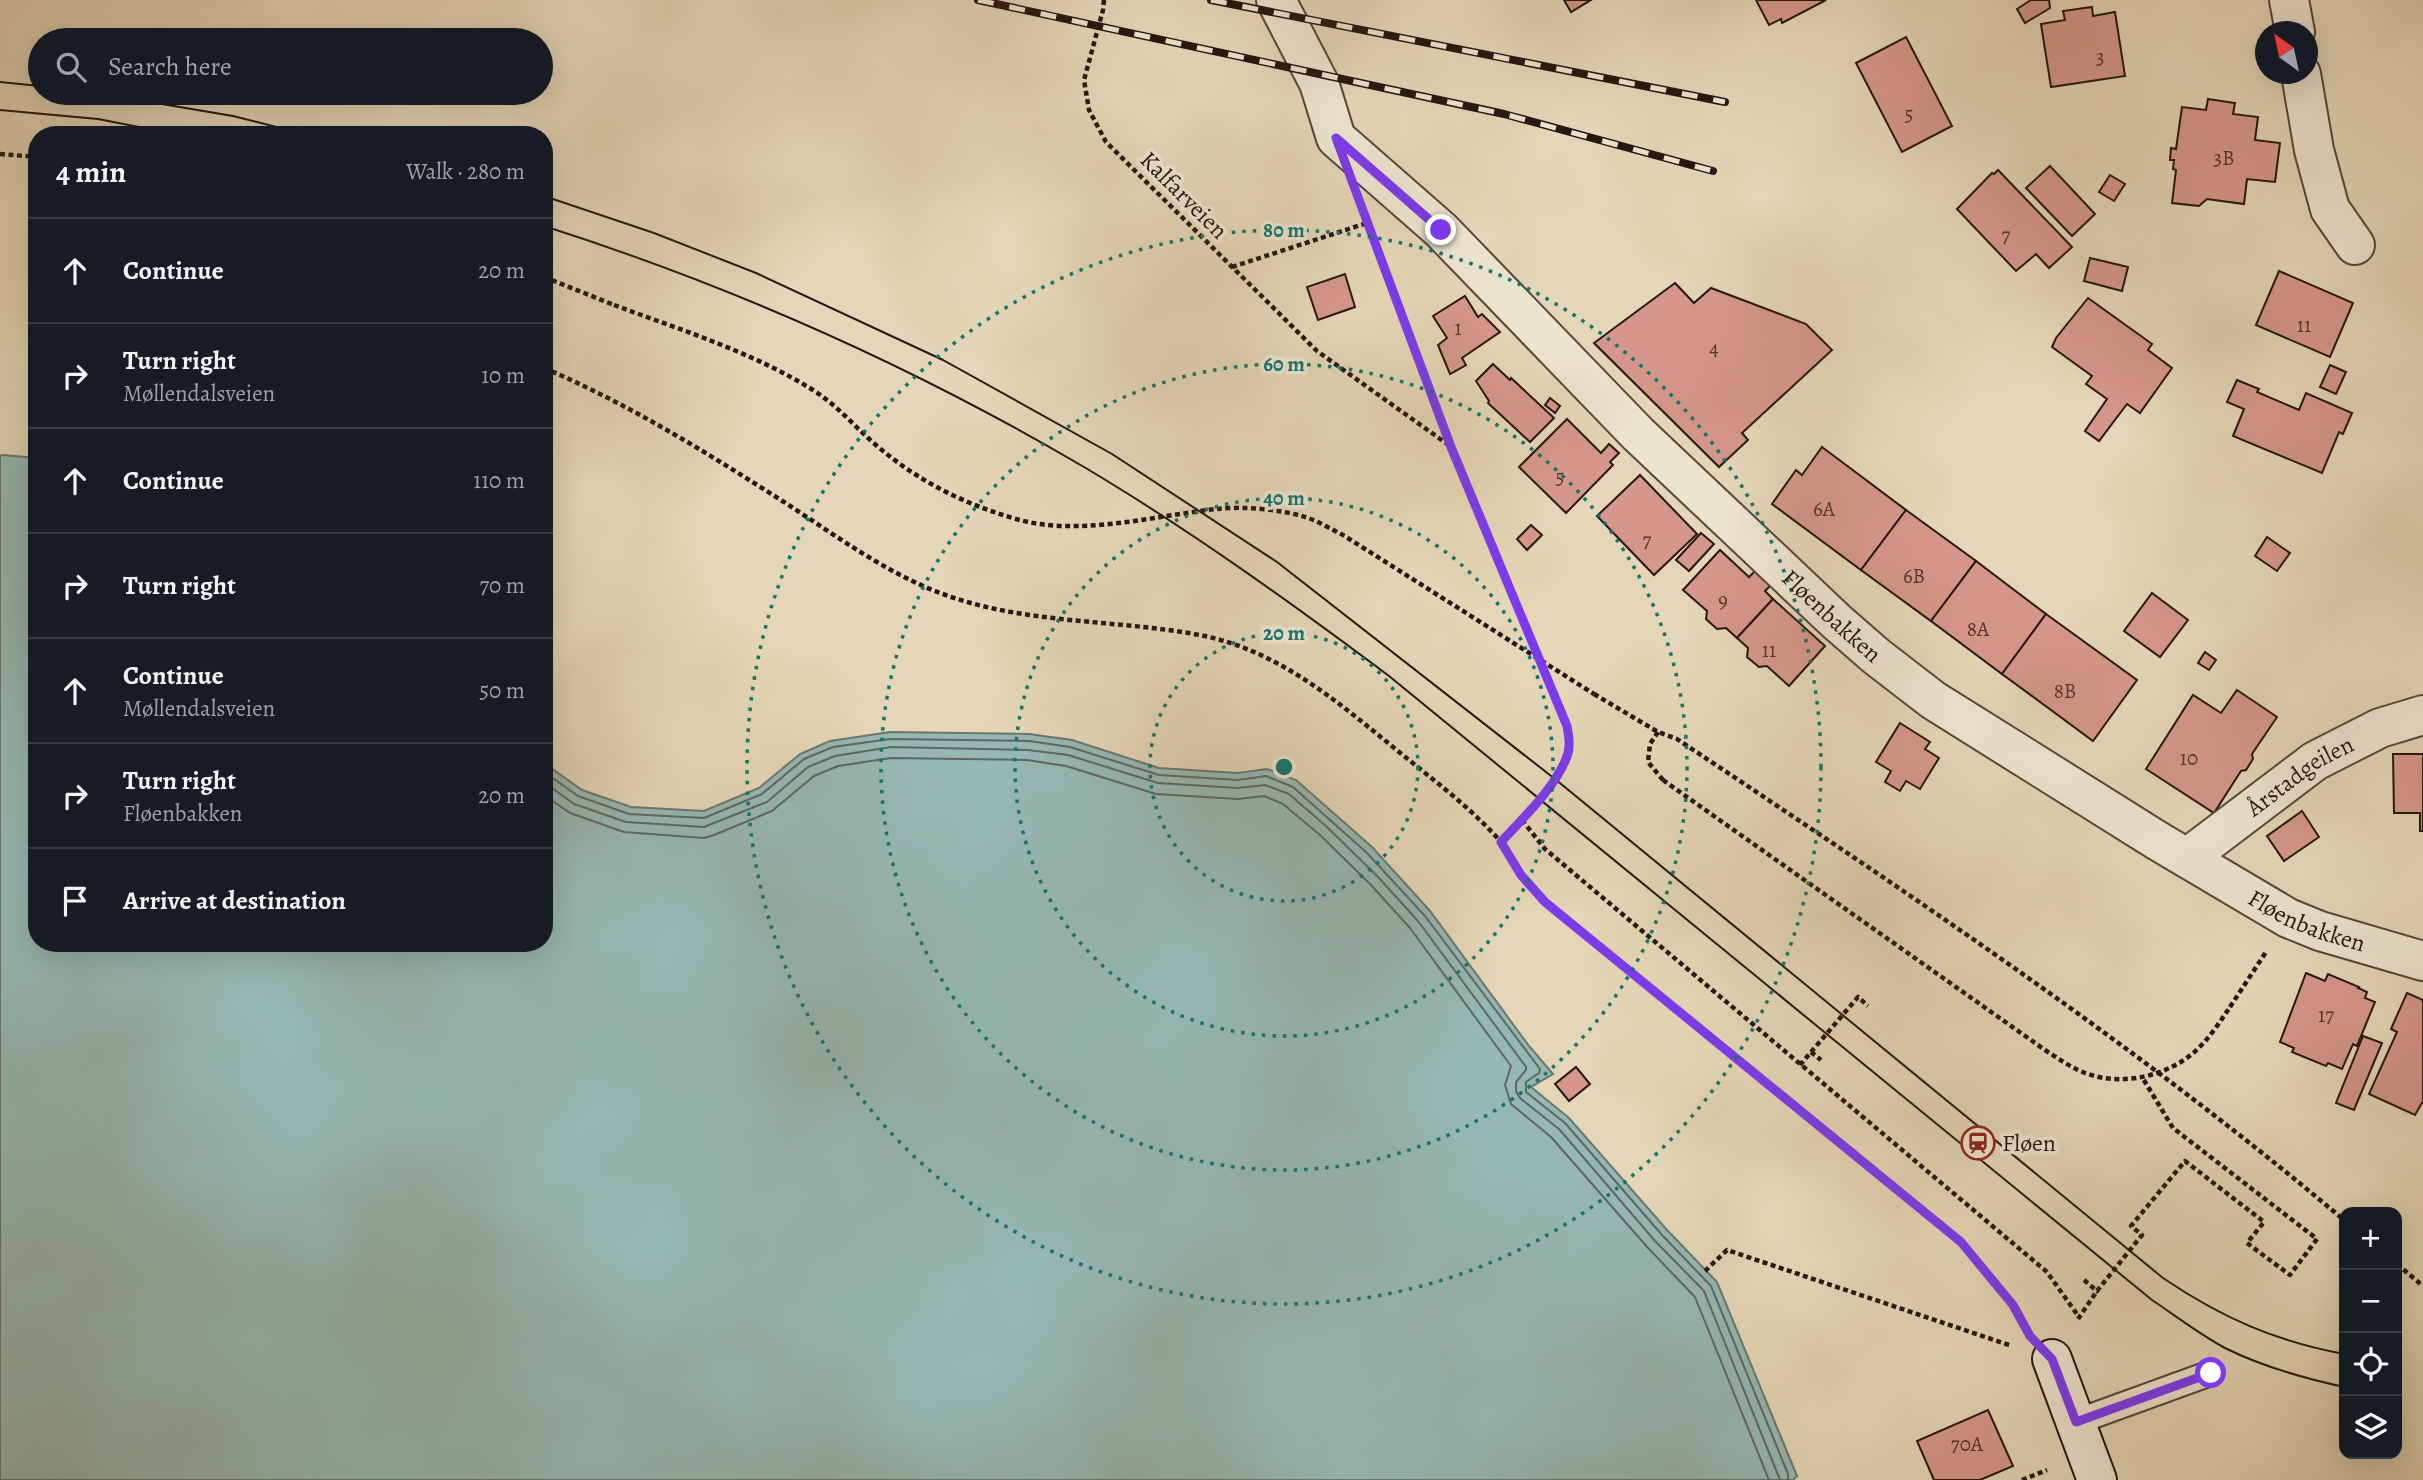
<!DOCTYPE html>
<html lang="en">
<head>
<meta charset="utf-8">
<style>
  body { margin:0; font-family:Alegreya,serif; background:#20242c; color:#f1f3f6 }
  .controls { position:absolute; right:21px; bottom:21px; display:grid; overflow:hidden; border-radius:14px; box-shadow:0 7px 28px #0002 }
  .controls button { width:63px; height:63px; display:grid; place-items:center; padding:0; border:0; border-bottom:2px solid #363941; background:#171b24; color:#f1f3f6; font:35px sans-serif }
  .compass { position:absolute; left:2255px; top:21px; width:63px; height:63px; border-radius:50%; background:#171b24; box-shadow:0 7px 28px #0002; rotate:327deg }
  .stop { position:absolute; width:21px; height:21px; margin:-16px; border:5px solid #7c3aed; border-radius:50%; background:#fff }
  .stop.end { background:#7c3aed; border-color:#fff; box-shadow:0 2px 7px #0008 }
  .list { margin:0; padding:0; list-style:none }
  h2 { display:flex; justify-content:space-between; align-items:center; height:91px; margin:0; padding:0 28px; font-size:30px }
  h2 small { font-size:23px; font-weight:400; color:#9ea1a6 }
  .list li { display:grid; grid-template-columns:46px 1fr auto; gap:21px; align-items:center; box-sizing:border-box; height:105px; padding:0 28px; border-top:2px solid #363941 }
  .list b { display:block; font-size:26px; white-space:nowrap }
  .list p { margin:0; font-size:23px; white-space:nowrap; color:#9ea1a6 }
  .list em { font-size:23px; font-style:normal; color:#9ea1a6 }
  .icon { flex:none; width:38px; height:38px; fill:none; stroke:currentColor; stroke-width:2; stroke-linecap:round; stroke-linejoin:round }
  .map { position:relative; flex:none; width:2423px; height:1480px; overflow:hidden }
  .search { position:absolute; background:#171b24; box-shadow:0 7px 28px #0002; left:28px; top:28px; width:525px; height:77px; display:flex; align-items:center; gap:18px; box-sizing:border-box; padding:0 24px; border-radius:38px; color:#9ea1a6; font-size:26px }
  .panel { position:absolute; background:#171b24; box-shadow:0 7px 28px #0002; left:28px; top:126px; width:525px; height:826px; border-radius:28px }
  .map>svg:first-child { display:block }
  .water { fill:#96b8b2; stroke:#697771; stroke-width:2 }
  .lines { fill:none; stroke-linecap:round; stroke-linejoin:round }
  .shore { stroke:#5e6761; stroke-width:2 }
  .building { fill:#d59789; stroke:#251610; stroke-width:2 }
  .lane-casing { stroke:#55463a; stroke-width:28 }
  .street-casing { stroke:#55463a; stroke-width:42 }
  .secondary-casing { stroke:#251610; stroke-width:42 }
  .path { stroke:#251610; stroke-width:4.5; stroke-dasharray:5 3.5; stroke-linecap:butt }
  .lane { stroke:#ede4d0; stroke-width:24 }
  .street { stroke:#ede4d0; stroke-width:38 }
  .secondary { stroke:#ede4d0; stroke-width:38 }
  .tram { stroke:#251610; stroke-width:2 }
  .rail-casing { stroke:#251610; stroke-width:8 }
  .rail { stroke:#ede4d0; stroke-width:5; stroke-dasharray:16; stroke-linecap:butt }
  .path-bridge { stroke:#251610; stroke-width:4.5; stroke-dasharray:5 3.5; stroke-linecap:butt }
  .route { stroke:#7c3aed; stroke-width:9 }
  .ring { fill:none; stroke:#0f766e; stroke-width:3.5; stroke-dasharray:3.5 7 }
  .labels { text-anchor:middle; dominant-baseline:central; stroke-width:7; stroke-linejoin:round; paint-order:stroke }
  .number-label { font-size:21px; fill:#51362e }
  .street-label { font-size:24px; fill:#251610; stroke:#ede4d0 }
  .poi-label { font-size:24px; fill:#251610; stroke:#ede4d0; text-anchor:start }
  .centre { fill:#0f766e; stroke:#ede4d0; stroke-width:3.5 }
  .ring-label { font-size:21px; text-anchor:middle; font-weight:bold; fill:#0f766e; stroke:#ede4d0; stroke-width:7; stroke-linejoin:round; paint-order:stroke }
</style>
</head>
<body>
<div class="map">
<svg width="2423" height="1480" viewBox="0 0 2423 1480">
  <rect width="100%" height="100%" fill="#e4d6b6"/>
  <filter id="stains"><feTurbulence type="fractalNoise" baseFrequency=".00286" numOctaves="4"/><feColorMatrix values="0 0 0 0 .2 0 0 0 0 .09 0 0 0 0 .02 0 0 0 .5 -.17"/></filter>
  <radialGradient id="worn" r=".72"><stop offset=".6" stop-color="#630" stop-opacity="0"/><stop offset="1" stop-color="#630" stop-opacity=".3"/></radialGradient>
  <path class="water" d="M3 455 37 458V943H544V763L582 790 631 807 704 811 759 788 800 754 830 741 890 732 1029 734 1072 740 1159 768 1238 773 1267 769 1296 780 1372 847 1430 911 1529 1046 1553 1074 1531 1087 1569 1118 1667 1230 1717 1282 1797 1476 1793 1480H0V456Z"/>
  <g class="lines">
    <g class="shore">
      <path d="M544 772 578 796 629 814 704 818 762 794 804 759 833 747 890 739 1029 741 1070 747 1159 775 1238 780 1266 776 1293 787 1367 853 1425 916 1540 1069 1539 1073 1526 1082V1092L1565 1123 1662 1235 1711 1286 1788 1474V1480"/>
      <path d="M544 782 574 804 626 822 704 827 767 802 808 767 835 756 891 747 1028 750 1068 755 1158 783 1238 788 1265 785 1289 794 1327 827 1378 877 1418 921 1526 1067V1070L1516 1082V1091L1520 1098 1559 1129 1655 1241 1704 1291 1780 1480"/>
      <path d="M544 795 570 813 624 832 704 838 714 835 772 811 814 776 838 766 891 758 1027 760 1066 766 1156 794 1238 799 1264 796 1283 804 1320 835 1370 884 1410 928 1511 1066 1505 1085 1511 1104 1551 1137 1648 1248 1695 1297 1769 1480"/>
    </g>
  </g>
  <g class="building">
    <path d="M1564 0H1591L1571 12Z"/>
    <path d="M1756 0H1826L1782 23 1781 19 1769 25Z"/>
    <path d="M2031 0H2049L2050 8 2025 23 2017 9Z"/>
    <path d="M2092 7 2093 16 2115 12 2125 76 2051 87 2041 24 2065 20 2063 11Z"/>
    <path d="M1906 37 1952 126 1902 152 1856 63Z"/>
    <path d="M2208 99 2235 103 2233 114 2258 117 2255 140 2280 143 2275 182 2247 179 2244 204 2207 199 2199 206 2172 203 2176 170 2173 169 2174 160H2170L2171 148 2176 149 2182 107 2206 110Z"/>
    <path d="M2050 166 2095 214 2072 236 2026 188Z"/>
    <path d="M1998 170 2072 247 2049 268 2036 254 2016 271 1957 209 1992 173 1994 174Z"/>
    <path d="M2110 175 2125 184 2114 201 2099 192Z"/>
    <path d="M2090 258 2128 267 2122 291 2084 281Z"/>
    <path d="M2279 271 2353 303 2330 357 2256 325Z"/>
    <path d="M1345 274 1355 307 1318 320 1307 287Z"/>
    <path d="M1675 283 1694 303 1711 288 1806 324 1832 350 1742 433 1748 440 1719 467 1594 343Z"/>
    <path d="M1465 296 1478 317 1482 314 1500 332 1462 358 1466 365 1450 374 1438 345 1447 338 1433 316Z"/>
    <path d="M2088 298 2152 344 2148 350 2172 368 2140 413 2127 404 2099 441 2085 431 2107 399 2086 384 2092 376 2052 347 2056 338Z"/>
    <path d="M1493 364 1510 380 1511 378 1554 418 1530 442 1488 403 1489 401 1476 381Z"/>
    <path d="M2330 365 2346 372 2336 394 2320 387Z"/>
    <path d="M2237 380 2259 389 2257 392 2299 410 2306 393 2352 413 2343 434 2339 432 2322 473 2233 436 2244 409 2227 402Z"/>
    <path d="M1550 398 1560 406 1555 413 1545 405Z"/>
    <path d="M1567 419 1601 453 1609 444 1619 453 1610 462 1613 465 1566 513 1519 467Z"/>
    <path d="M1822 447 1906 510 1861 570 1772 504 1796 470 1802 475Z"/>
    <path d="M1640 475 1697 534 1654 575 1597 516Z"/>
    <path d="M1906 510 1976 561 1931 621 1861 570Z"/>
    <path d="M1531 525 1542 535 1527 550 1517 539Z"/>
    <path d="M1701 533 1714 544 1689 571 1676 560Z"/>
    <path d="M2267 537 2290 553 2277 571 2255 556Z"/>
    <path d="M1720 550 1749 577 1756 570 1772 584 1765 591 1773 599 1737 638 1726 628 1717 629 1706 619 1707 611 1683 590Z"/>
    <path d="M1976 561 2046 614 2002 674 1931 621Z"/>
    <path d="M2152 593 2188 620 2160 657 2124 631Z"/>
    <path d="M1773 599 1825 646 1789 686 1767 666 1759 667 1747 657 1748 648 1737 638Z"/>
    <path d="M2046 614 2137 680 2093 741 2002 674Z"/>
    <path d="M2205 652 2216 660 2209 670 2198 663Z"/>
    <path d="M2237 690 2277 717 2252 754 2253 759 2246 770 2241 771 2214 813 2146 769 2193 695 2221 713Z"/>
    <path d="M1900 723 1930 742 1925 749 1939 758 1920 789 1906 781 1900 791 1885 782 1891 771 1876 762Z"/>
    <path d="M2393 754H2423V831H2420V813H2394Z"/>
    <path d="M2302 811 2319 837 2284 861 2267 836Z"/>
    <path d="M2306 973 2325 981 2328 974 2359 987 2358 988 2367 992 2365 998 2375 1002 2357 1046 2353 1044 2342 1069 2328 1063 2326 1066 2292 1052 2294 1048 2280 1042Z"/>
    <path d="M2407 993 2423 1000V1101L2415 1115 2369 1094 2397 1032 2391 1029Z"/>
    <path d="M2363 1036 2382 1043 2354 1110 2336 1103Z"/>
    <path d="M1576 1067 1590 1084 1569 1101 1555 1084Z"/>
    <path d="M1988 1410 2013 1466 1980 1480H1934L1917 1441Z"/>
  </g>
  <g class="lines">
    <defs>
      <path id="lane" d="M2076 1422 2211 1373"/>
      <g id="street">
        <path id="s1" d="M1276 0 1319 83 1336 138 1441 230 1638 434 1837 622 1876 656 1933 700 2158 841 2288 918 2320 931 2423 961"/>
        <path d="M2289 0 2295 32"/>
        <path d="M2301 74 2314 150 2330 209 2355 245"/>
        <path id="s2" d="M2187 858 2315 761 2380 728 2423 715"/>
      </g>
      <path id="secondary" d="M2052 1359 2097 1480"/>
    </defs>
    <use href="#lane" class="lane-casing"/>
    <use href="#street" class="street-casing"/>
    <use href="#secondary" class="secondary-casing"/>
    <g class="path">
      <path d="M1104 0 1103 10 1084 80 1089 110 1106 142 1317 351 1450 446"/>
      <path d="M0 154 37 157"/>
      <path d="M1368 224 1451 447 1567 726C1568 733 1570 741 1569 748 1563 780 1523 819 1501 842"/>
      <path d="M1232 267 1367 223"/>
      <path d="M544 277 614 305"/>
      <path d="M544 368C629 404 707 453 784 502 835 535 883 571 940 593 1022 624 1109 619 1194 634 1278 648 1340 704 1404 756 1436 782 1472 809 1500 841 1508 851 1513 865 1522 876 1529 885 1537 893 1545 902L1961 1242 2013 1305 2025 1327"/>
      <path d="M1594 694 1658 732 1677 739C1905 891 2134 1043 2344 1220"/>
      <path d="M1658 732 1650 744 1648 762 1663 780"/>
      <path d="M1522 820 1545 849 2047 1272 2079 1317"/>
      <path d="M2230 1007 2266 952"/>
      <path d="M1811 1052 1821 1060"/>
      <path d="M1800 1065 1858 997 1868 1006"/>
      <path d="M2397 1264 2423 1286"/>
      <path d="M1705 1271 1727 1250 2012 1346"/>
      <path d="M2084 1280 2097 1291 2142 1235 2131 1226 2185 1161 2264 1222 2247 1243 2290 1275 2317 1239 2173 1128 2142 1077"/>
      <path d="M2078 1319 2097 1291"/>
      <path d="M2022 1480 2047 1470"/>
    </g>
    <use href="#lane" class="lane"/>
    <use href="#street" class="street"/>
    <use href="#secondary" class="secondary"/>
    <g class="tram">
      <path d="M0 82 40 86"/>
      <path d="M97 93 233 116 308 135"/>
      <path d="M0 110 98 119 180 135"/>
      <path d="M544 196 654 233 756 273 943 360 1112 454 1277 562 1555 779 2163 1278C2222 1318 2275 1341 2344 1354"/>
      <path d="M544 226C732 286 914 367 1084 467 1190 530 1290 602 1389 676L2152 1300C2176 1316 2199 1334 2225 1348 2263 1367 2303 1378 2344 1387"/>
    </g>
    <defs>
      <g id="rail">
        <path d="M978 0 1504 114 1713 171"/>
        <path d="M1211 0 1725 102"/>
      </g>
    </defs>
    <use href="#rail" class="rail-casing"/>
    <use href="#rail" class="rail"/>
    <g class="path-bridge">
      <path d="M614 305C681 330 752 352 813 390 838 406 855 427 877 446 918 481 964 504 1016 519 1078 537 1153 516 1216 509 1243 506 1279 509 1305 517 1318 521 1331 529 1343 535L1594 694"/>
      <path d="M1663 780 2045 1050C2059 1059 2073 1069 2088 1074 2123 1086 2165 1076 2192 1054 2208 1041 2219 1023 2230 1007"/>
    </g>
  </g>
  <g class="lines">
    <path class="route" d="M1441 230 1336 138 1451 447 1567 726C1569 737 1571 748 1566 759 1553 790 1523 818 1501 842L1521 875 1545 902 1961 1242 2013 1305 2030 1336 2052 1359 2076 1422 2211 1373"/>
  </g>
  <g class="ring">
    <circle cx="1284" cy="767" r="134"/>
    <circle cx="1284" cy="767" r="269"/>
    <circle cx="1284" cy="767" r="403"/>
    <circle cx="1284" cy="767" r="537"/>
  </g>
  <defs>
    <symbol id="station-ring" viewBox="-11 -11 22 22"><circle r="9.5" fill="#ede4d0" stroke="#8f2418" stroke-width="1.5"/><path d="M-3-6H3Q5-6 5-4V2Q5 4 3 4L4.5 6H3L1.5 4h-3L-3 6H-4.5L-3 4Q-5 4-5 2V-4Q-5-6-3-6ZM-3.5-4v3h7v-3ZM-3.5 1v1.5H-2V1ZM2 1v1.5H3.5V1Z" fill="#8f2418"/></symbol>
  </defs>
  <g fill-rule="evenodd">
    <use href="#station-ring" x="1959" y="1124" width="38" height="38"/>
  </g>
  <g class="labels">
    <g class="number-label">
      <text x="2100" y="57">3</text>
      <text x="1909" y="114">5</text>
      <text x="2224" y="158">3B</text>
      <text x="2006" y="235">7</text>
      <text x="2304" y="325">11</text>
      <text x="1458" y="328">1</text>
      <text x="1714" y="348">4</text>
      <text x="1560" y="477">5</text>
      <text x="1824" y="509">6A</text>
      <text x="1647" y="540">7</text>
      <text x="1914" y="576">6B</text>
      <text x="1723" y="600">9</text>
      <text x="1978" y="629">8A</text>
      <text x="1769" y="650">11</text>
      <text x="2065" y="691">8B</text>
      <text x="2189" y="758">10</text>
      <text x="2326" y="1015">17</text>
      <text x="1967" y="1444">70A</text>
    </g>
    <g class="street-label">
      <text transform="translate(1184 195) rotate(45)">Kalfarveien</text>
      <text stroke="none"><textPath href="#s1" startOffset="840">Fløenbakken</textPath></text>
      <text stroke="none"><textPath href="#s2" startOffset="140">Årstadgeilen</textPath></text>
      <text stroke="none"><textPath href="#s1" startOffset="1407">Fløenbakken</textPath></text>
    </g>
    <g class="poi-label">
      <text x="2002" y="1143">Fløen</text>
    </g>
  </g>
  <circle cx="1284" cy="767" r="10" class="centre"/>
  <g class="ring-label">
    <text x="1284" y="237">80 m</text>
    <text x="1284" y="371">60 m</text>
    <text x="1284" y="505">40 m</text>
    <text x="1284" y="640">20 m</text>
  </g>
  <rect width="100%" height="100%" filter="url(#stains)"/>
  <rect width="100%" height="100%" fill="url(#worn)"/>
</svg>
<div class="controls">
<button>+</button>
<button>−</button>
<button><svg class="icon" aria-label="locate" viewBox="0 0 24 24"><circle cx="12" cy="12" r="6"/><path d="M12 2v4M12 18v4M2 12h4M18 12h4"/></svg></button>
<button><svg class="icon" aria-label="layers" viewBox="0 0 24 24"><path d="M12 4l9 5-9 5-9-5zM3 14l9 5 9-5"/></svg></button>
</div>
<svg class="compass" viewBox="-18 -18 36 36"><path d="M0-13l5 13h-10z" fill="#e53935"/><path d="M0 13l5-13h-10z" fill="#9ea1a6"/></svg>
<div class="stop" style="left:2211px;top:1373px"></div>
<div class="stop end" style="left:1441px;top:230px"></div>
<div class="search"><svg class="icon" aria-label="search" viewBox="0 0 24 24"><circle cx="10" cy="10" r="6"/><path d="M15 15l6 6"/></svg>Search here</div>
<section class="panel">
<h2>4 min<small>Walk · 280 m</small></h2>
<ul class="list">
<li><svg class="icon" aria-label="ahead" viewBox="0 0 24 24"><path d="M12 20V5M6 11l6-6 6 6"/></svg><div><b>Continue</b></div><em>20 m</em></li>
<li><svg class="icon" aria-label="right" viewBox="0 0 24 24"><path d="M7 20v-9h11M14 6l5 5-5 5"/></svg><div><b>Turn right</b><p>Møllendalsveien</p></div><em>10 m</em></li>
<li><svg class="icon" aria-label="ahead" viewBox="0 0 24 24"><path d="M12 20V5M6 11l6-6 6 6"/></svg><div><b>Continue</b></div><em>110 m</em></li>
<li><svg class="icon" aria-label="right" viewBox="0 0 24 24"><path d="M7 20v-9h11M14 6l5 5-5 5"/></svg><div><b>Turn right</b></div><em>70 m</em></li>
<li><svg class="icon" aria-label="ahead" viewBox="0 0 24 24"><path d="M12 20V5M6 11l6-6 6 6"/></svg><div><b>Continue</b><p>Møllendalsveien</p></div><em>50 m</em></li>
<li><svg class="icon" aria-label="right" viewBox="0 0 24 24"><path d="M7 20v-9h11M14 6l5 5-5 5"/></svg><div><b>Turn right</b><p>Fløenbakken</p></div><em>20 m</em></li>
<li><svg class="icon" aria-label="arrive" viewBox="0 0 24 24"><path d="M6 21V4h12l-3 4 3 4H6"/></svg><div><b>Arrive at destination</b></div></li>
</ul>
</section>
</div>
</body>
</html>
